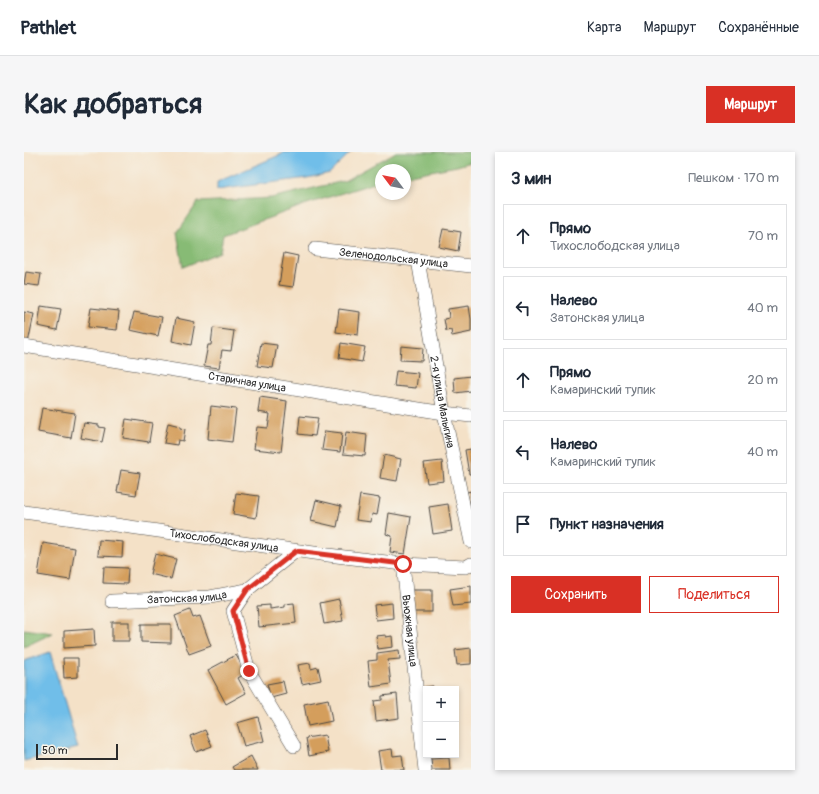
<!DOCTYPE html>
<html lang="ru">
<head>
<meta charset="utf-8">
<style>
  body { margin:0; font-family:Pangolin,sans-serif; background:#f6f6f7; color:#1f2937 }
  .controls { position:absolute; right:12px; bottom:12px; display:grid; overflow:hidden; border-radius:0px; box-shadow:0 2px 6px #0003 }
  .controls button { width:36px; height:36px; display:grid; place-items:center; padding:0; border:0; border-bottom:1px solid #e0e1e3; background:#fff; color:#1f2937; font:20px sans-serif }
  .compass { position:absolute; left:351px; top:12px; width:36px; height:36px; border-radius:50%; background:#fff; box-shadow:0 2px 6px #0003; rotate:302deg }
  .scale { position:absolute; left:12px; bottom:10px; width:82px; box-sizing:border-box; padding-left:4px; border:2px solid #2b2b2b; border-top:0; font-size:11px; line-height:14px; white-space:nowrap; color:#2b2b2b; -webkit-text-stroke:3px #f7f3e8; paint-order:stroke }
  .stop { position:absolute; width:12px; height:12px; margin:-9px; border:3px solid #d93025; border-radius:50%; background:#fff }
  .stop.end { background:#d93025; border-color:#fff; box-shadow:0 1px 4px #0008 }
  .list { margin:0; padding:0; list-style:none }
  h2 { display:flex; justify-content:space-between; align-items:center; height:52px; margin:0; padding:0 16px; font-size:17px }
  h2 small { font-size:13px; font-weight:400; color:#747a83 }
  .list li { display:grid; grid-template-columns:26px 1fr auto; gap:12px; align-items:center; box-sizing:border-box; height:64px; margin:0 8px 8px; padding:0 8px; border:1px solid #e0e1e3; border-radius:0px }
  .list b { display:block; font-size:15px; white-space:nowrap }
  .list p { margin:0; font-size:13px; white-space:nowrap; color:#747a83 }
  .list em { font-size:13px; font-style:normal; color:#747a83 }
  .actions { display:flex; gap:8px; padding:12px 16px }
  .actions a { flex:1; padding:9px 0; border:1px solid #d93025; border-radius:0px; text-align:center; font-size:14px; color:#d93025 }
  .actions .main { background:#d93025; color:#fff }
  .icon { flex:none; width:22px; height:22px; fill:none; stroke:currentColor; stroke-width:2; stroke-linecap:round; stroke-linejoin:round }
  .map { position:relative; flex:none; width:447px; height:618px; overflow:hidden; border-radius:0px }
  header { display:flex; align-items:center; gap:24px; box-sizing:border-box; height:56px; padding:0 20px; background:#fff; border-bottom:1px solid #e0e1e3 }
  header strong { font-size:19px }
  nav { display:flex; gap:22px; margin-inline-start:auto; font-size:14px }
  .intro { display:flex; align-items:center; justify-content:space-between; box-sizing:border-box; height:96px; padding:0 24px }
  h1 { margin:0; font-size:28px }
  .button { padding:10px 18px; border-radius:0px; background:#d93025; color:#fff; font-size:14px; font-weight:700 }
  main { display:flex; gap:24px; padding:0 24px }
  aside { flex:1; background:#fff; border-radius:0px; box-shadow:0 2px 6px #0003 }
  .map>svg:first-child { display:block }
  .forest { fill:#87bb75; stroke:#597350 }
  .water { fill:#6fbee9; stroke:#4d748a }
  .building { fill:#d49e5c }
  .lines { fill:none; stroke-linecap:round; stroke-linejoin:round }
  .minor-casing { stroke:#494642; stroke-width:14 }
  .minor { stroke:#fff; stroke-width:13 }
  .route { stroke:#d93025; stroke-width:5 }
  .labels { text-anchor:middle; dominant-baseline:central; stroke-width:3; stroke-linejoin:round; paint-order:stroke }
  .street-label { font-size:11px; fill:#2b2b2b; stroke:#f7f3e8 }
</style>
</head>
<body>
<header>
<strong>Pathlet</strong>
<nav><a>Карта</a><a>Маршрут</a><a>Сохранённые</a></nav>
</header>
<div class="intro"><h1>Как добраться</h1><a class="button">Маршрут</a></div>
<main>
<div class="map">
<svg width="447" height="618" viewBox="0 0 447 618">
  <rect width="100%" height="100%" fill="#f7f3e8"/>
  <filter id="ink" filterUnits="userSpaceOnUse"><feTurbulence type="fractalNoise" baseFrequency=".025" numOctaves="2"/><feDisplacementMap in="SourceGraphic" scale="8" xChannelSelector="R" yChannelSelector="G"/><feConvolveMatrix kernelMatrix="1 2 1 2 8 2 1 2 1" color-interpolation-filters="sRGB"/></filter>
  <filter id="wash" filterUnits="userSpaceOnUse"><feTurbulence type="fractalNoise" baseFrequency=".012" numOctaves="4" result="noise"/><feDisplacementMap in="SourceGraphic" scale="16" xChannelSelector="R" yChannelSelector="G"/><feGaussianBlur stdDeviation="0.9" result="paint"/><feColorMatrix in="noise" values="0 0 0 0 0 0 0 0 0 0 0 0 0 0 0 0 0 1.4 0 .05"/><feComposite in="paint" operator="in"/></filter>
  <g filter="url(#wash)">
    <rect width="100%" height="100%" fill="#f4e1c7"/>
    <g class="forest">
      <path d="M372 0H447V10L433 14 381 24V18H357V29L283 52 199 83 196 100 159 115 153 81 174 50 247 46 320 29Z"/>
      <path d="M0 477 29 481 0 495Z"/>
    </g>
    <g class="water">
      <path d="M259 0H327L306 21 283 26 193 38V30L258 2Z"/>
      <path d="M26 500 54 596 0 609V509Z"/>
    </g>
    <g id="blocks">
      <g class="building">
        <path d="M419 77 437 80 434 99 415 95Z"/>
        <path d="M260 101 274 104 269 135 255 133Z"/>
        <path d="M2 120 17 122 15 134 0 132Z"/>
        <path d="M17 154 37 157 33 178 14 174Z"/>
        <path d="M445 154 447 167V180L428 184 427 178 422 179 420 167 425 166 424 157Z"/>
        <path d="M67 156 95 159 93 178 64 175Z"/>
        <path d="M315 157 336 160 334 183 312 180Z"/>
        <path d="M0 160 10 162 4 191 0 190Z"/>
        <path d="M110 160 138 165 134 184 106 178Z"/>
        <path d="M152 166 171 170 167 193 148 189Z"/>
        <path d="M189 176 210 179 207 199 198 198 195 216 180 214 184 193H187Z"/>
        <path d="M237 191 253 193 249 216 233 214Z"/>
        <path d="M317 191 341 195 338 210 315 206Z"/>
        <path d="M377 194 399 196 398 209 376 208Z"/>
        <path d="M372 219 394 221 392 236 370 234Z"/>
        <path d="M447 224V239L431 241 430 226Z"/>
        <path d="M236 245 263 249 257 300 230 297 233 275 244 276 246 262 234 260Z"/>
        <path d="M187 254 212 257 208 290 184 287Z"/>
        <path d="M18 256 51 261 47 286 14 280Z"/>
        <path d="M276 264 294 266 291 284 274 282Z"/>
        <path d="M102 267 128 271 125 290 99 286Z"/>
        <path d="M60 271 75 273V275L81 276 78 290 57 286Z"/>
        <path d="M144 271 156 274V276L161 277 159 289 154 288 153 293 140 291Z"/>
        <path d="M301 279 318 281 316 300 298 298Z"/>
        <path d="M322 280 343 283 341 304 319 302Z"/>
        <path d="M447 297V322H445L441 298Z"/>
        <path d="M360 303 377 307 373 329 356 326Z"/>
        <path d="M418 309 420 329 403 331 400 311Z"/>
        <path d="M97 318 116 321 112 343 93 340Z"/>
        <path d="M447 339V354L446 355 443 340Z"/>
        <path d="M212 341 235 344 232 366 209 362Z"/>
        <path d="M336 343 356 346 353 363 348 362 347 370 332 368Z"/>
        <path d="M292 348 317 354 313 375 287 369Z"/>
        <path d="M424 352 428 379 409 382 405 355Z"/>
        <path d="M365 361 387 365 381 402 366 400 368 384 362 382Z"/>
        <path d="M75 388 99 390 98 405 74 404Z"/>
        <path d="M19 391 51 396 46 428 14 423Z"/>
        <path d="M131 402 152 407 147 427 126 422Z"/>
        <path d="M80 415 104 416 103 432 79 431Z"/>
        <path d="M447 434V452L429 454 426 437Z"/>
        <rect x="388" y="438" width="20" height="22"/>
        <path d="M315 447 319 469 300 472 296 451Z"/>
        <path d="M270 451 272 471 235 475 233 454 246 453V457L261 455V452Z"/>
        <path d="M368 451 369 466 352 468 350 453Z"/>
        <path d="M166 458 169 466 176 464 187 494 165 502 151 464Z"/>
        <rect x="88" y="470" width="17" height="19"/>
        <path d="M117 472H147V491L117 490Z"/>
        <path d="M70 477 71 494 40 496V479Z"/>
        <path d="M362 483V485L368 484 369 495 354 497 352 484Z"/>
        <path d="M447 496V512L433 513 431 498Z"/>
        <path d="M375 498 376 507 364 508 367 532 347 535 344 509 353 508V501Z"/>
        <path d="M212 503 222 521 214 526 222 541 202 552 184 518Z"/>
        <path d="M39 506H54V525L40 526Z"/>
        <path d="M286 511 287 517 294 515 297 528 278 532 274 513Z"/>
        <path d="M259 529 262 542 247 546 243 532Z"/>
        <path d="M409 534V537H402V551L396 552 395 536Z"/>
        <path d="M373 542 375 566 352 569 350 549 358 548V544Z"/>
        <path d="M304 547 308 569 284 574 280 552Z"/>
        <path d="M234 565 240 589 220 594 213 571Z"/>
        <path d="M181 578 188 594 172 600 166 584Z"/>
        <path d="M301 583 304 600 285 604 282 586Z"/>
        <path d="M368 597 369 604 378 603 380 618H357L354 599Z"/>
        <path d="M227 604 234 618H210L208 615Z"/>
        <path d="M425 606 426 618H408L407 607Z"/>
      </g>
    </g>
  </g>
  <g filter="url(#ink)">
    <use href="#blocks" fill-opacity="0" stroke="#494642" stroke-width="1"/>
    <g class="lines">
      <defs>
        <g id="minor">
          <path id="s1" d="M291 97 447 114"/>
          <path id="s2" d="M394 108 420 261 447 390"/>
          <path id="s3" d="M0 194 420 261 447 264"/>
          <path id="s4" d="M0 360 304 403 379 412 442 415 447 412"/>
          <path id="s5" d="M379 412 401 618"/>
          <path d="M223 438 209 459 225 519 270 594"/>
          <path id="s6" d="M88 449 186 445 223 438 272 399"/>
        </g>
      </defs>
      <use href="#minor" class="minor-casing"/>
      <use href="#minor" class="minor"/>
    </g>
  </g>
  <g class="lines" filter="url(#ink)">
    <path class="route" d="M225 519 209 459 223 438 272 399 379 412"/>
  </g>
  <g class="labels">
    <g class="street-label">
      <text stroke="none"><textPath href="#s1" startOffset="79">Зеленодольская улица</textPath></text>
      <text stroke="none"><textPath href="#s3" startOffset="226">Старичная улица</textPath></text>
      <text stroke="none"><textPath href="#s2" startOffset="144">2-я улица Малыгина</textPath></text>
      <text stroke="none"><textPath href="#s4" startOffset="202">Тихослободская улица</textPath></text>
      <text stroke="none"><textPath href="#s6" startOffset="75">Затонская улица</textPath></text>
      <text stroke="none"><textPath href="#s5" startOffset="67">Вьюжная улица</textPath></text>
    </g>
  </g>
</svg>
<div class="controls">
<button>+</button>
<button>−</button>
</div>
<svg class="compass" viewBox="-18 -18 36 36"><path d="M0-13l5 13h-10z" fill="#e53935"/><path d="M0 13l5-13h-10z" fill="#747a83"/></svg>
<div class="scale">50 m</div>
<div class="stop" style="left:379px;top:412px"></div>
<div class="stop end" style="left:225px;top:519px"></div>
</div>
<aside>
<h2>3 мин<small>Пешком · 170 m</small></h2>
<ul class="list">
<li><svg class="icon" aria-label="ahead" viewBox="0 0 24 24"><path d="M12 20V5M6 11l6-6 6 6"/></svg><div><b>Прямо</b><p>Тихослободская улица</p></div><em>70 m</em></li>
<li><svg class="icon" aria-label="left" viewBox="0 0 24 24"><path d="M17 20v-9H6M10 6l-5 5 5 5"/></svg><div><b>Налево</b><p>Затонская улица</p></div><em>40 m</em></li>
<li><svg class="icon" aria-label="ahead" viewBox="0 0 24 24"><path d="M12 20V5M6 11l6-6 6 6"/></svg><div><b>Прямо</b><p>Камаринский тупик</p></div><em>20 m</em></li>
<li><svg class="icon" aria-label="left" viewBox="0 0 24 24"><path d="M17 20v-9H6M10 6l-5 5 5 5"/></svg><div><b>Налево</b><p>Камаринский тупик</p></div><em>40 m</em></li>
<li><svg class="icon" aria-label="arrive" viewBox="0 0 24 24"><path d="M6 21V4h12l-3 4 3 4H6"/></svg><div><b>Пункт назначения</b></div></li>
</ul>
<div class="actions"><a class="main">Сохранить</a><a>Поделиться</a></div>
</aside>
</main>
</body>
</html>
